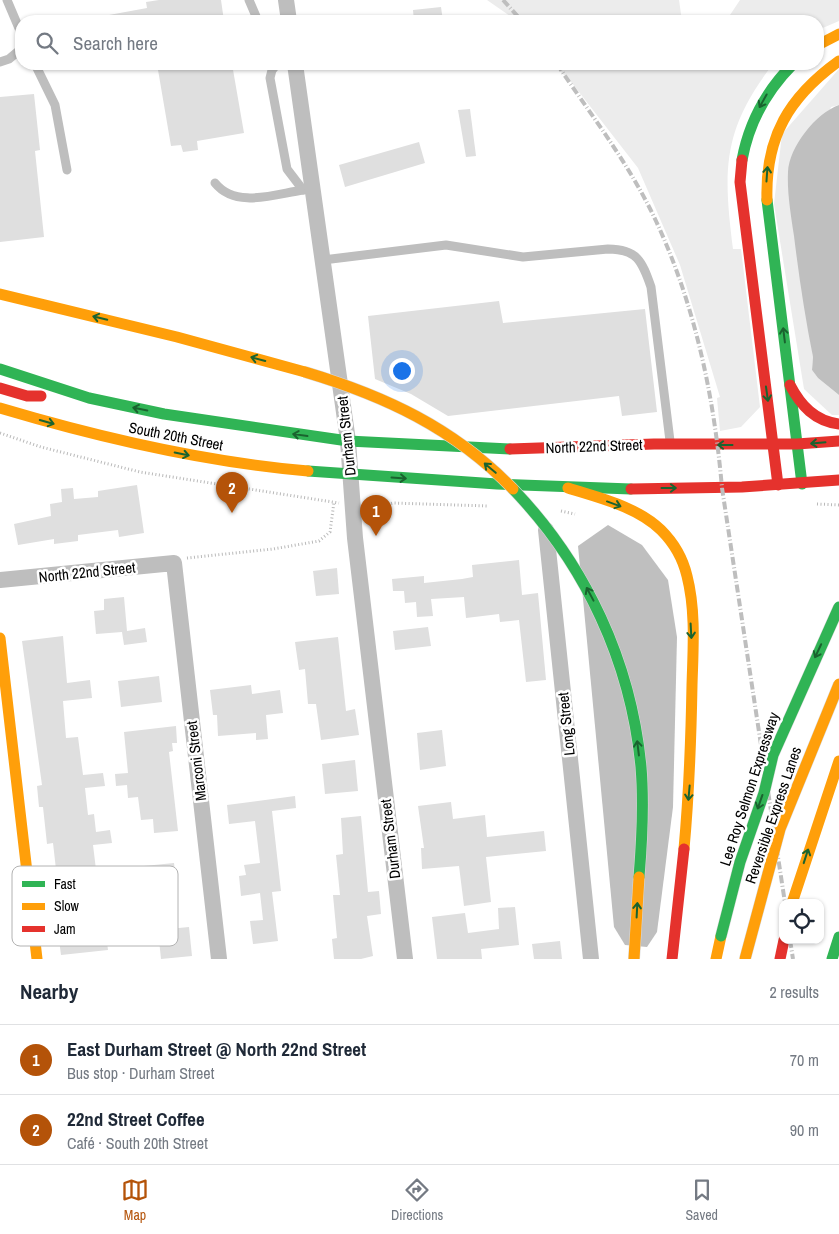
<!DOCTYPE html>
<html lang="en">
<head>
<meta charset="utf-8">
<style>
  body { margin:0; font-family:"Archivo Narrow",sans-serif; background:#f6f6f7; color:#1f2937 }
  .controls { position:absolute; right:15px; bottom:15px; display:grid; overflow:hidden; border-radius:10px; box-shadow:0 1px 4px #0004 }
  .controls button { width:45px; height:45px; display:grid; place-items:center; padding:0; border:0; border-bottom:1px solid #e0e1e3; background:#fff; color:#1f2937; font:25px sans-serif }
  .you { position:absolute; left:401px; top:370px; width:18px; height:18px; margin:-12px; border:4px solid #fff; border-radius:50%; background:#1a73e8; box-shadow:0 0 0 8px #1a73e833 }
  .badge { display:grid; place-items:center; width:32px; height:32px; border-radius:50%; background:#b45309; color:#fff; font-size:16px; font-weight:700 }
  .pin { position:absolute; translate:-50% -41px; filter:drop-shadow(0 1px 2px #0008) }
  .pin::after { content:''; position:absolute; top:26px; width:18px; height:15px; background:inherit; clip-path:polygon(0 0,100% 0,50% 100%) }
  .list { margin:0; padding:0; list-style:none }
  h2 { display:flex; justify-content:space-between; align-items:center; height:65px; margin:0; padding:0 20px; font-size:21px }
  h2 small { font-size:16px; font-weight:400; color:#747a83 }
  .list li { display:grid; grid-template-columns:32px 1fr auto; gap:15px; align-items:center; box-sizing:border-box; height:70px; padding:0 20px; border-top:1px solid #e0e1e3 }
  .list b { display:block; font-size:19px; white-space:nowrap }
  .list p { margin:0; font-size:16px; white-space:nowrap; color:#747a83 }
  .list em { font-size:16px; font-style:normal; color:#747a83 }
  .icon { flex:none; width:28px; height:28px; fill:none; stroke:currentColor; stroke-width:2; stroke-linecap:round; stroke-linejoin:round }
  .map { position:relative; flex:none; width:839px; height:959px; overflow:hidden }
  .search { position:absolute; background:#fff; box-shadow:0 1px 4px #0004; left:15px; right:15px; top:15px; height:55px; display:flex; align-items:center; gap:12px; box-sizing:border-box; padding:0 18px; border-radius:20px; color:#747a83; font-size:19px }
  .sheet { height:205px; background:#fff }
  nav { display:flex; justify-content:space-around; align-items:center; box-sizing:border-box; height:70px; border-top:1px solid #e0e1e3; background:#fff; font-size:14px; color:#747a83 }
  nav a { display:grid; justify-items:center; gap:2px }
  nav .on { color:#b45309 }
  .map>svg:first-child { display:block }
  .green { fill:#ececec }
  .water { fill:#bfbfbf }
  .building { fill:#dfdfdf }
  .lines { fill:none; stroke-linecap:round; stroke-linejoin:round }
  .path { stroke:#b9b9b9; stroke-width:3; stroke-dasharray:1 2.5; stroke-linecap:butt }
  .lane { stroke:#bebebe; stroke-width:9 }
  .street { stroke:#bebebe; stroke-width:16 }
  .fast { stroke:#30b455; stroke-width:11 }
  .slow { stroke:#ff9f0a; stroke-width:11 }
  .jam { stroke:#e5322d; stroke-width:11 }
  .rail { stroke:#bebebe; stroke-width:4; stroke-dasharray:8 2.5 1 2.5; stroke-linecap:butt }
  .fast-bridge-casing { stroke:#dbdbdb; stroke-width:12; stroke-linecap:butt }
  .slow-bridge-casing { stroke:#dbdbdb; stroke-width:12; stroke-linecap:butt }
  .fast-bridge { stroke:#30b455; stroke-width:11 }
  .slow-bridge { stroke:#ff9f0a; stroke-width:11 }
  .oneway { stroke:#1a632f }
  .labels { text-anchor:middle; dominant-baseline:central; stroke-width:5; stroke-linejoin:round; paint-order:stroke }
  .street-label { font-size:15px; fill:#000; stroke:#fff }
  .key { fill:#fff; stroke:#b2b2b2; stroke-width:1 }
  .key-label { font-size:14px; fill:#000 }
</style>
</head>
<body>
<div class="map">
<svg width="839" height="959" viewBox="0 0 839 959">
  <rect width="100%" height="100%" fill="#fff"/>
  <g class="green">
    <path d="M487 0H679L682 21H517Z"/>
    <path d="M740 0H839V21L818 30V21H726Z"/>
    <path d="M553 64H773C722 130 723 170 733 249H741L760 407 741 427 720 431 717 398 720 397 680 265 638 168 572 83Z"/>
    <path d="M839 69V105L831 107 792 219 813 357 812 370 818 378 839 395V415H832L804 389 774 204 782 134Z"/>
  </g>
  <g class="water">
    <path d="M839 105V395L818 378 812 370 813 357C805 317 799 277 794 236 791 216 787 193 788 172 789 147 816 113 839 105Z"/>
    <path d="M608 525 642 545 668 580 677 637 673 807 657 932 647 947 625 945 614 927 578 546Z"/>
  </g>
  <g class="building">
    <path d="M159 0H221L224 21H109V15L147 8 146 2Z"/>
    <path d="M441 7 443 21H414L413 10Z"/>
    <path d="M157 64H232L244 133 197 141 198 150 183 152 181 145 171 146Z"/>
    <path d="M34 94 40 150 35 151 44 237 0 242V97Z"/>
    <path d="M470 109 476 156 466 157 458 110Z"/>
    <path d="M419 142 425 163 345 187 339 165Z"/>
    <path d="M499 301 503 323 645 309 657 412 622 416 619 396 448 416 411 394 375 379 368 316Z"/>
    <path d="M137 485 144 533 119 537 118 530 78 535V541L54 544V539L18 545 14 524 51 516 50 504 62 502 61 489 73 488 74 499 98 497V491Z"/>
    <path d="M519 560 522 595 538 593 546 680 526 682 519 620 500 622 499 614 466 618 464 597 431 599 433 616 417 617 416 602 405 603 404 591H393L392 579 424 576V583L462 579 473 577 472 565Z"/>
    <path d="M337 568 339 594 316 596 313 571Z"/>
    <path d="M124 597 127 631 145 628 147 642 124 645 122 632 96 634 94 611 104 610V599Z"/>
    <path d="M428 627 431 646 395 650 393 631Z"/>
    <path d="M63 636 67 683 90 680 92 698 63 701 66 738 78 737 83 775 103 773 105 786 85 788 88 815 94 814 96 832 110 830 112 843 93 845 98 886 116 884 122 933 106 935 108 950 61 955 58 932 63 931 53 843 47 844 43 807H39L37 786 42 785 22 641Z"/>
    <path d="M338 637 346 711 355 709 359 735 321 740 316 704H308L305 669 299 670 295 642Z"/>
    <path d="M159 676 162 702 121 707 118 681Z"/>
    <path d="M251 685 252 694 280 690 283 713 266 715 268 739 256 740V733L218 736 217 715H213L210 690Z"/>
    <path d="M176 726 177 743H172L173 751 169 752 178 831 154 833 153 819 141 820 138 797 128 798 127 785 116 786 115 774 128 773 124 732Z"/>
    <path d="M442 730 446 766 420 770 417 733Z"/>
    <path d="M355 760 358 791 325 794 322 764Z"/>
    <path d="M295 796 296 808 272 811 281 891 272 892 278 941 253 944 250 921 263 920 260 893 241 896 239 876 246 875 244 865 260 863 255 821 229 824 227 805Z"/>
    <path d="M451 802 453 819 485 815 487 837 544 831 546 851 486 857 491 902 464 906 459 866 422 869 421 848H424L418 806Z"/>
    <path d="M361 816 368 892 379 891 381 914 367 916 373 956 361 959H334L332 939 337 938 333 895H340L336 855 343 854 341 818Z"/>
    <path d="M174 863 177 889 148 892 144 866Z"/>
    <path d="M515 907 519 945 481 949 482 959H437L432 917 465 913 468 933 499 929 498 908Z"/>
    <path d="M189 927 192 956 161 959 158 930Z"/>
    <path d="M560 941 562 959H534L532 944Z"/>
  </g>
  <g class="lines">
    <g class="path">
      <path d="M0 433 41 447 140 472 339 503"/>
      <path d="M817 504 839 505"/>
      <path d="M367 505 381 506 393 503 488 506"/>
      <path d="M561 511 575 514"/>
      <path d="M187 558 273 549 319 541 330 532 334 502"/>
    </g>
    <g class="lane">
      <path d="M7 0 21 33"/>
      <path d="M249 0 258 21"/>
      <path d="M0 62 9 59 21 49"/>
      <path d="M35 64 55 105 67 170"/>
      <path d="M277 64 272 70 270 78 287 169 303 190 313 188"/>
      <path d="M286 64H287"/>
      <path d="M215 183C236 209 275 194 303 190"/>
      <path d="M323 260 446 245 523 257 608 249C637 249 642 261 651 287L670 441"/>
    </g>
    <g class="street">
      <path d="M286 0 289 21"/>
      <path d="M295 64 348 441 355 538 405 959"/>
      <path d="M546 530 591 959"/>
      <path d="M0 580 174 563 219 959"/>
    </g>
    <g class="fast">
      <path d="M742 160C749 122 766 91 793 64"/>
      <path d="M767 200 802 484"/>
      <path d="M0 369 89 398 164 414 348 441 510 449"/>
      <path d="M308 471 497 484 631 489"/>
      <path d="M832 959 839 937"/>
    </g>
    <g class="slow">
      <path d="M818 45 839 34"/>
      <path d="M767 200C765 137 789 97 839 61"/>
      <path d="M0 294 177 337 305 372"/>
      <path d="M0 408C101 438 203 462 308 471"/>
      <path d="M568 488C599 498 636 506 661 530 673 542 683 559 687 576 696 611 693 650 692 685 691 740 689 794 684 849"/>
      <path d="M0 638 37 959"/>
      <path d="M792 903 839 761"/>
      <path d="M716 959 721 936"/>
    </g>
    <g class="jam">
      <path d="M742 160 740 182 778 485"/>
      <path d="M790 385C801 406 815 421 839 424"/>
      <path d="M0 388 27 396H41"/>
      <path d="M510 449 654 444H797L839 441"/>
      <path d="M631 489 742 487 839 480"/>
      <path d="M672 959 684 849"/>
      <path d="M780 959 784 940"/>
    </g>
    <g class="rail">
      <path d="M503 0 522 21"/>
      <path d="M557 64C591 115 630 165 656 221 695 305 714 396 722 488L785 903"/>
      <path d="M790 940 793 959"/>
    </g>
    <defs>
      <g id="fast-bridge">
        <path d="M513 489C586 565 631 662 641 767 644 803 642 841 639 877"/>
        <path d="M721 936 740 862 764 793 773 755 839 607"/>
      </g>
      <g id="slow-bridge">
        <path d="M305 372C385 396 454 428 513 489"/>
        <path d="M634 959 639 877"/>
        <path d="M745 959 780 829 839 684"/>
      </g>
    </defs>
    <use href="#fast-bridge" class="fast-bridge-casing"/>
    <use href="#slow-bridge" class="slow-bridge-casing"/>
    <use href="#fast-bridge" class="fast-bridge"/>
    <use href="#slow-bridge" class="slow-bridge"/>
  </g>
  <defs><path id="oneway-shaft" d="M-6 0H5M1.5-3L5.5 0L1.5 3" fill="none" stroke-width="1.6" stroke-linecap="round" stroke-linejoin="round" transform="scale(1.25)"/></defs>
  <g class="oneway">
    <use href="#oneway-shaft" transform="translate(763 101) rotate(119)"/>
    <use href="#oneway-shaft" transform="translate(767 174) rotate(-86)"/>
    <use href="#oneway-shaft" transform="translate(100 318) rotate(-166)"/>
    <use href="#oneway-shaft" transform="translate(784 335) rotate(-97)"/>
    <use href="#oneway-shaft" transform="translate(258 359) rotate(-165)"/>
    <use href="#oneway-shaft" transform="translate(767 394) rotate(82)"/>
    <use href="#oneway-shaft" transform="translate(140 409) rotate(-168)"/>
    <use href="#oneway-shaft" transform="translate(47 422) rotate(16)"/>
    <use href="#oneway-shaft" transform="translate(300 435) rotate(-172)"/>
    <use href="#oneway-shaft" transform="translate(818 443) rotate(175)"/>
    <use href="#oneway-shaft" transform="translate(725 445) rotate(180)"/>
    <use href="#oneway-shaft" transform="translate(182 454) rotate(12)"/>
    <use href="#oneway-shaft" transform="translate(490 468) rotate(-140)"/>
    <use href="#oneway-shaft" transform="translate(399 478) rotate(4)"/>
    <use href="#oneway-shaft" transform="translate(669 488)"/>
    <use href="#oneway-shaft" transform="translate(614 504) rotate(20)"/>
    <use href="#oneway-shaft" transform="translate(590 594) rotate(-118)"/>
    <use href="#oneway-shaft" transform="translate(691 631) rotate(87)"/>
    <use href="#oneway-shaft" transform="translate(818 651) rotate(115)"/>
    <use href="#oneway-shaft" transform="translate(638 748) rotate(-97)"/>
    <use href="#oneway-shaft" transform="translate(689 793) rotate(95)"/>
    <use href="#oneway-shaft" transform="translate(760 802) rotate(109)"/>
    <use href="#oneway-shaft" transform="translate(806 856) rotate(-72)"/>
    <use href="#oneway-shaft" transform="translate(637 910) rotate(-87)"/>
  </g>
  <g class="labels">
    <g class="street-label">
      <text transform="translate(176 436) rotate(11)">South 20th Street</text>
      <text transform="translate(346 436) rotate(-96)">Durham Street</text>
      <text transform="translate(594 446) rotate(-2)">North 22nd Street</text>
      <text transform="translate(87 572) rotate(-6)">North 22nd Street</text>
      <text transform="translate(566 724) rotate(-96)">Long Street</text>
      <text transform="translate(196 761) rotate(-97)">Marconi Street</text>
      <text transform="translate(749 789) rotate(-72)">Lee Roy Selmon Expressway</text>
      <text transform="translate(773 815) rotate(-71)">Reversible Express Lanes</text>
      <text transform="translate(390 839) rotate(-97)">Durham Street</text>
    </g>
  </g>
  <rect x="12" y="866" width="166" height="80" rx="8" class="key"/>
  <rect x="22" y="881" width="23" height="6" fill="#30b455"/>
  <rect x="22" y="903" width="23" height="7" fill="#ff9f0a"/>
  <rect x="22" y="926" width="23" height="6" fill="#e5322d"/>
  <g class="key-label">
    <text x="54" y="889">Fast</text>
    <text x="54" y="911">Slow</text>
    <text x="54" y="934">Jam</text>
  </g>
</svg>
<div class="controls">
<button><svg class="icon" aria-label="locate" viewBox="0 0 24 24"><circle cx="12" cy="12" r="6"/><path d="M12 2v4M12 18v4M2 12h4M18 12h4"/></svg></button>
</div>
<div class="you"></div>
<div class="pin badge" style="left:376px;top:536px">1</div>
<div class="pin badge" style="left:232px;top:513px">2</div>
<div class="search"><svg class="icon" aria-label="search" viewBox="0 0 24 24"><circle cx="10" cy="10" r="6"/><path d="M15 15l6 6"/></svg>Search here</div>
</div>
<section class="sheet">
<h2>Nearby<small>2 results</small></h2>
<ul class="list">
<li><span class="badge">1</span><div><b>East Durham Street @ North 22nd Street</b><p>Bus stop · Durham Street</p></div><em>70 m</em></li>
<li><span class="badge">2</span><div><b>22nd Street Coffee</b><p>Café · South 20th Street</p></div><em>90 m</em></li>
</ul>
</section>
<nav>
<a class="on"><svg class="icon" aria-label="map" viewBox="0 0 24 24"><path d="M3 6l6-2 6 2 6-2v14l-6 2-6-2-6 2zM9 4v14M15 6v14"/></svg>Map</a>
<a><svg class="icon" aria-label="directions" viewBox="0 0 24 24"><path d="M12 3l9 9-9 9-9-9zM9 14v-3h6M13 9l2 2-2 2"/></svg>Directions</a>
<a><svg class="icon" aria-label="saved" viewBox="0 0 24 24"><path d="M7 4h10v16l-5-4-5 4z"/></svg>Saved</a>
</nav>
</body>
</html>
